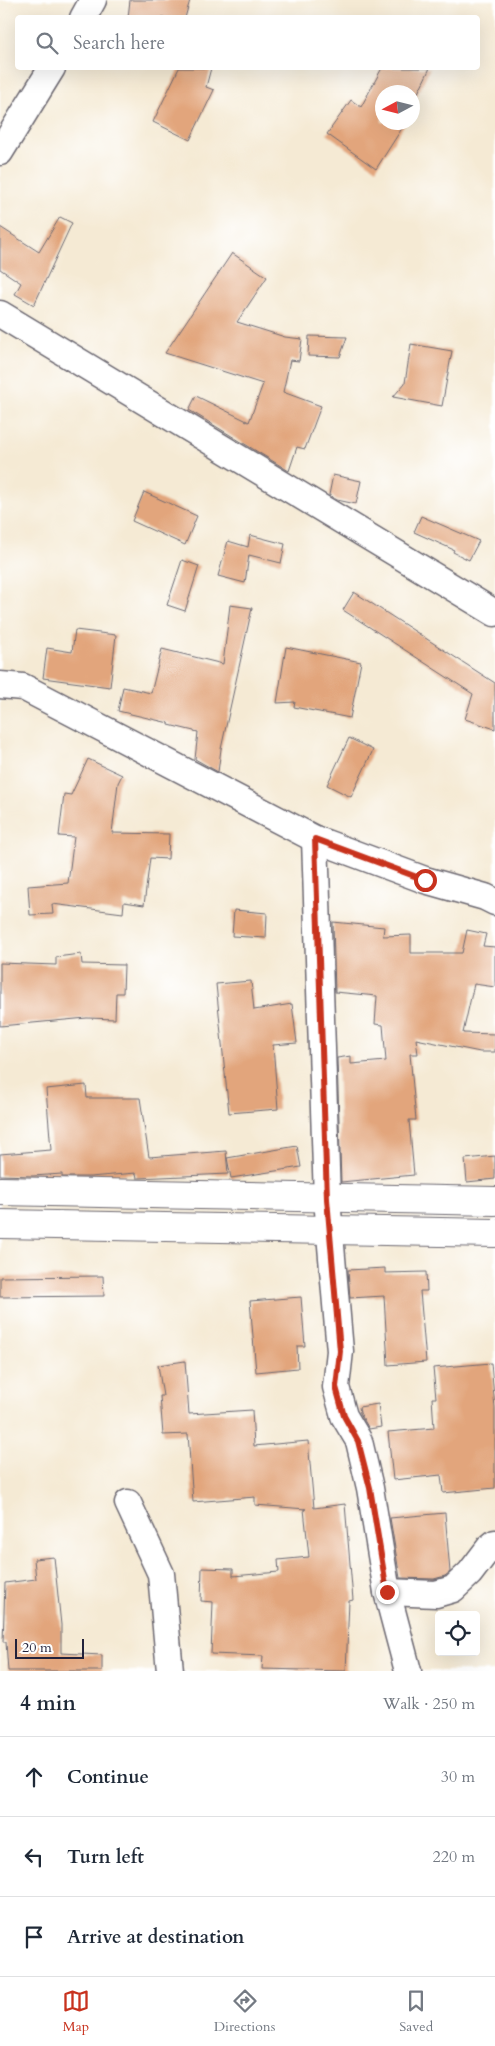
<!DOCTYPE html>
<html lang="en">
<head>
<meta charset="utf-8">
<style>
  body { margin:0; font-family:Cardo,serif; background:#f2f2f3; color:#1f2937 }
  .controls { position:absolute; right:15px; bottom:15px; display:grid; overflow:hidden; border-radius:5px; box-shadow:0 5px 20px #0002 }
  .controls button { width:45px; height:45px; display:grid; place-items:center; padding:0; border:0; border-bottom:1px solid #e0e1e3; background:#fff; color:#1f2937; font:25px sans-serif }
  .compass { position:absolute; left:375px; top:85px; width:45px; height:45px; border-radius:50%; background:#fff; box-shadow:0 5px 20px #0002; rotate:263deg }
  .scale { position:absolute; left:15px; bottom:12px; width:69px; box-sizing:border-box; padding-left:5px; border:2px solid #22223b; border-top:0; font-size:14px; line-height:18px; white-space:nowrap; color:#22223b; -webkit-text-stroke:4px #fff; paint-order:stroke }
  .stop { position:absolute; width:15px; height:15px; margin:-11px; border:4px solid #c8321e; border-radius:50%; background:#fff }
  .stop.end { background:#c8321e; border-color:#fff; box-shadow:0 1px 5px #0008 }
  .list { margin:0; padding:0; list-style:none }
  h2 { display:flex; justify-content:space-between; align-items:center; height:65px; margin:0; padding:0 20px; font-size:21px }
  h2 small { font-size:16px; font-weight:400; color:#747a83 }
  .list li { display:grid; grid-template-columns:32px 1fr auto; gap:15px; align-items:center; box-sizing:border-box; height:80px; padding:0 20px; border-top:1px solid #e0e1e3 }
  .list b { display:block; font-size:19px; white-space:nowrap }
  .list em { font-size:16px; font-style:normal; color:#747a83 }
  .icon { flex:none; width:28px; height:28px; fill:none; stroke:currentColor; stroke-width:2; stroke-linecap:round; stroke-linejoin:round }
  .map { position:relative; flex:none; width:495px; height:1671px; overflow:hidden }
  .search { position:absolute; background:#fff; box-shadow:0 5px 20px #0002; left:15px; right:15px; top:15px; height:55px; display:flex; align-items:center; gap:12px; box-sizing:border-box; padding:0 18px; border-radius:5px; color:#747a83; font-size:19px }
  .sheet { height:305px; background:#fff }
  nav { display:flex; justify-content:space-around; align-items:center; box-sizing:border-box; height:70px; border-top:1px solid #e0e1e3; background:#fff; font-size:14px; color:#747a83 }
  nav a { display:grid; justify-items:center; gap:2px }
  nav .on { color:#c8321e }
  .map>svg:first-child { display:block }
  .building { fill:#e2a57c }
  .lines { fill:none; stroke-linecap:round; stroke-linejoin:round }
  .minor-casing { stroke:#6c6871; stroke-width:29 }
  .major-casing { stroke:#6c6871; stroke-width:30 }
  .minor { stroke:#fff; stroke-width:26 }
  .major { stroke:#fff; stroke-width:28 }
  .route { stroke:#c8321e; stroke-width:6 }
</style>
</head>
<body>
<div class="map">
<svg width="495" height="1671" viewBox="0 0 495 1671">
  <rect width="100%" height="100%" fill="#fff"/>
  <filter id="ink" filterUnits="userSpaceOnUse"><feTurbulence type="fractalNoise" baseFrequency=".02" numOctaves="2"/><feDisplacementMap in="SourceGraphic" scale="10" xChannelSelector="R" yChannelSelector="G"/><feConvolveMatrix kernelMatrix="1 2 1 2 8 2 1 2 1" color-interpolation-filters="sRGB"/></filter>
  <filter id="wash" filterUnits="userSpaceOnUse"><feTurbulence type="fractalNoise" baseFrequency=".0096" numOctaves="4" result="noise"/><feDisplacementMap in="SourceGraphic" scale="20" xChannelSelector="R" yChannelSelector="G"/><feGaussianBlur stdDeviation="1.12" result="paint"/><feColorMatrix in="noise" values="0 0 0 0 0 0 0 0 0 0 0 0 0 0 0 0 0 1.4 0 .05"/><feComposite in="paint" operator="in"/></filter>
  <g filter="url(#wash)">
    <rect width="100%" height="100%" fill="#f5ead4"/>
    <g id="blocks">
      <g class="building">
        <path d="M130 0H190L185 18H128Z"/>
        <path d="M179 68H211L206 87 214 90 190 140 153 122Z"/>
        <path d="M382 68H430L413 103 416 104 412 111V92H382V122H406L376 169 327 134 351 100 361 107Z"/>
        <path d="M60 217 72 223 34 305 15 294 21 283 0 269V227L39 252Z"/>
        <path d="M232 253 267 277 237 322 285 337 302 339 299 361 290 360 283 392 321 406 305 449 297 447 289 471 189 410 196 396 249 422 263 384 165 353Z"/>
        <path d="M309 336 347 337 340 357 308 356Z"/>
        <path d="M411 344 452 351 442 406 393 397 405 383Z"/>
        <path d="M333 475 361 481 356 504 337 500 329 495Z"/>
        <path d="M144 492 197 516 185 545 132 521Z"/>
        <path d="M421 516 479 541 469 560 453 552 454 550 414 532Z"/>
        <path d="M250 535 285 544 281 563 249 555 245 583 218 576 228 541 248 547Z"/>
        <path d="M182 560 199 566 185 611 167 605Z"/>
        <path d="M354 592 495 683V729L465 719 473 694 343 610Z"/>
        <path d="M230 605 252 608 221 749 218 772 195 759 198 732 169 725V723L118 711 123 687 151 693 162 649 223 664Z"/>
        <path d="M75 630 116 635 110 687 43 678 47 648 72 652Z"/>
        <path d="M286 647 361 662 350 718 294 707 295 702 277 703Z"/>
        <path d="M349 738 373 750 351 797 327 785Z"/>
        <path d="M88 759 122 775 118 783 112 833 169 834 168 859 150 858 144 905 124 902 123 913 52 904 53 914 30 915 28 886 68 883 74 837 59 836 64 794 71 795Z"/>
        <path d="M234 910 267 913 266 938 232 936Z"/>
        <path d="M333 922 384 927 383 936 411 935V953H462L467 930 486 934 483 946 495 947V987L474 984 463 1033 495 1034V1052H480L416 1039 418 1054H410L416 1120H409L414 1175 341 1182 337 1058 351 1056V1064L386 1061 383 1025 375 1024 377 996 335 992Z"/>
        <path d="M81 954 82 964 124 965 123 993H116L115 1019 87 1018 0 1026V963L56 965V957Z"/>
        <path d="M251 981 254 1010 292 1004 297 1043 273 1045 278 1109 229 1113 216 984Z"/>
        <path d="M86 1085 87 1098H140L149 1157 226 1151 228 1174 139 1178H137L136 1173 90 1177H62V1174L33 1176 0 1175V1154L51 1150 46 1089Z"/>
        <path d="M297 1146 301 1167 231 1178 227 1158Z"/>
        <path d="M495 1156V1179L467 1182 465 1159Z"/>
        <path d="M385 1268V1273L426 1272 427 1291H420L426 1362 388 1365 384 1296 350 1298 348 1270Z"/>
        <path d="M103 1276 104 1296 0 1297V1277Z"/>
        <path d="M301 1297 305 1346H297L298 1368 256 1372 250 1301Z"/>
        <path d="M185 1361 189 1414 252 1410 254 1446 308 1441 314 1508 345 1504 353 1600 349 1601 346 1671 262 1669 263 1656 211 1654 213 1602 201 1601 202 1568 233 1569V1576L279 1572 278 1560 309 1557 304 1509H306L255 1505V1497L193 1502 188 1434 163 1435 160 1396H163L158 1365Z"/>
        <path d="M491 1363 495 1408V1488L443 1493 441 1475 393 1480 388 1432 434 1428 432 1398H436L433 1368Z"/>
        <path d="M378 1404 381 1427 369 1429 360 1413 359 1407Z"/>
        <path d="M445 1513 450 1572 445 1576 434 1579 400 1578 390 1518Z"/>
        <path d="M54 1557 61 1625V1653L102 1655V1671H8L6 1642H3L5 1583 36 1579 34 1559Z"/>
      </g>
    </g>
  </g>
  <g filter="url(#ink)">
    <use href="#blocks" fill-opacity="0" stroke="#6c6871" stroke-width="1"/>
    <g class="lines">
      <defs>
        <g id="minor">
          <path d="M83 18 93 0"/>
          <path d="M0 152 52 68"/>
          <path d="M0 314 495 613"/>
          <path d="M0 685 23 687 315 839 425 880 485 897 495 902"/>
          <path d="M315 839 327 1199 340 1351 336 1387 344 1416 359 1441 370 1488 387 1592 408 1671"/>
          <path d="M128 1503 161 1574 170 1671"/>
          <path d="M387 1592 436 1594 453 1589 470 1573 489 1548 495 1543"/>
        </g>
        <g id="major">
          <path d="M0 1191 495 1201"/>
          <path d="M0 1224 495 1233"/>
        </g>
      </defs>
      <use href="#minor" class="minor-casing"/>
      <use href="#major" class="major-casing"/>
      <use href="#minor" class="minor"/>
      <use href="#major" class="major"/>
    </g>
  </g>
  <g class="lines" filter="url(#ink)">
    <path class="route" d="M387 1592 370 1488 358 1441 344 1416 336 1387 340 1351 327 1199 315 839 425 880"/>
  </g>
</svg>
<div class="controls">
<button><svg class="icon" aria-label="locate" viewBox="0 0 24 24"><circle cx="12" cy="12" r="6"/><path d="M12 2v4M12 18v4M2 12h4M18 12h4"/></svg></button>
</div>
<svg class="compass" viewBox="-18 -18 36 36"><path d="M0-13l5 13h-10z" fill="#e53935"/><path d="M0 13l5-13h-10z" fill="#747a83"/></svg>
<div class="scale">20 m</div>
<div class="stop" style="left:425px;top:880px"></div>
<div class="stop end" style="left:387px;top:1592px"></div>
<div class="search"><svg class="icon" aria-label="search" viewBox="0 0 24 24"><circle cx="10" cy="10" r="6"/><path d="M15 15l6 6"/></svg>Search here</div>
</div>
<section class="sheet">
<h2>4 min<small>Walk · 250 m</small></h2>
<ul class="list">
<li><svg class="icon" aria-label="ahead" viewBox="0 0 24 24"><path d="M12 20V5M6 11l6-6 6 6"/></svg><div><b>Continue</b></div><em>30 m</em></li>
<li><svg class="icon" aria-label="left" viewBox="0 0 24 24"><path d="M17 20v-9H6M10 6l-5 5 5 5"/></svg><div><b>Turn left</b></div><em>220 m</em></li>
<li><svg class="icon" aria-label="arrive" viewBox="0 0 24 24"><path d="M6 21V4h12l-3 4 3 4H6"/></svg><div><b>Arrive at destination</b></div></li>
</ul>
</section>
<nav>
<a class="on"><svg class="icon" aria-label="map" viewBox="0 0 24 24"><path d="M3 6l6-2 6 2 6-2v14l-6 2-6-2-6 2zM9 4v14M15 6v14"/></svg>Map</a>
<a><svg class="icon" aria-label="directions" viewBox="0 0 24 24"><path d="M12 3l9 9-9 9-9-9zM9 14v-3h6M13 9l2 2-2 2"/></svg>Directions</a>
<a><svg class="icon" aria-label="saved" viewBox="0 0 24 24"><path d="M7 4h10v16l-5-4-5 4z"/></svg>Saved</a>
</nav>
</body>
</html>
